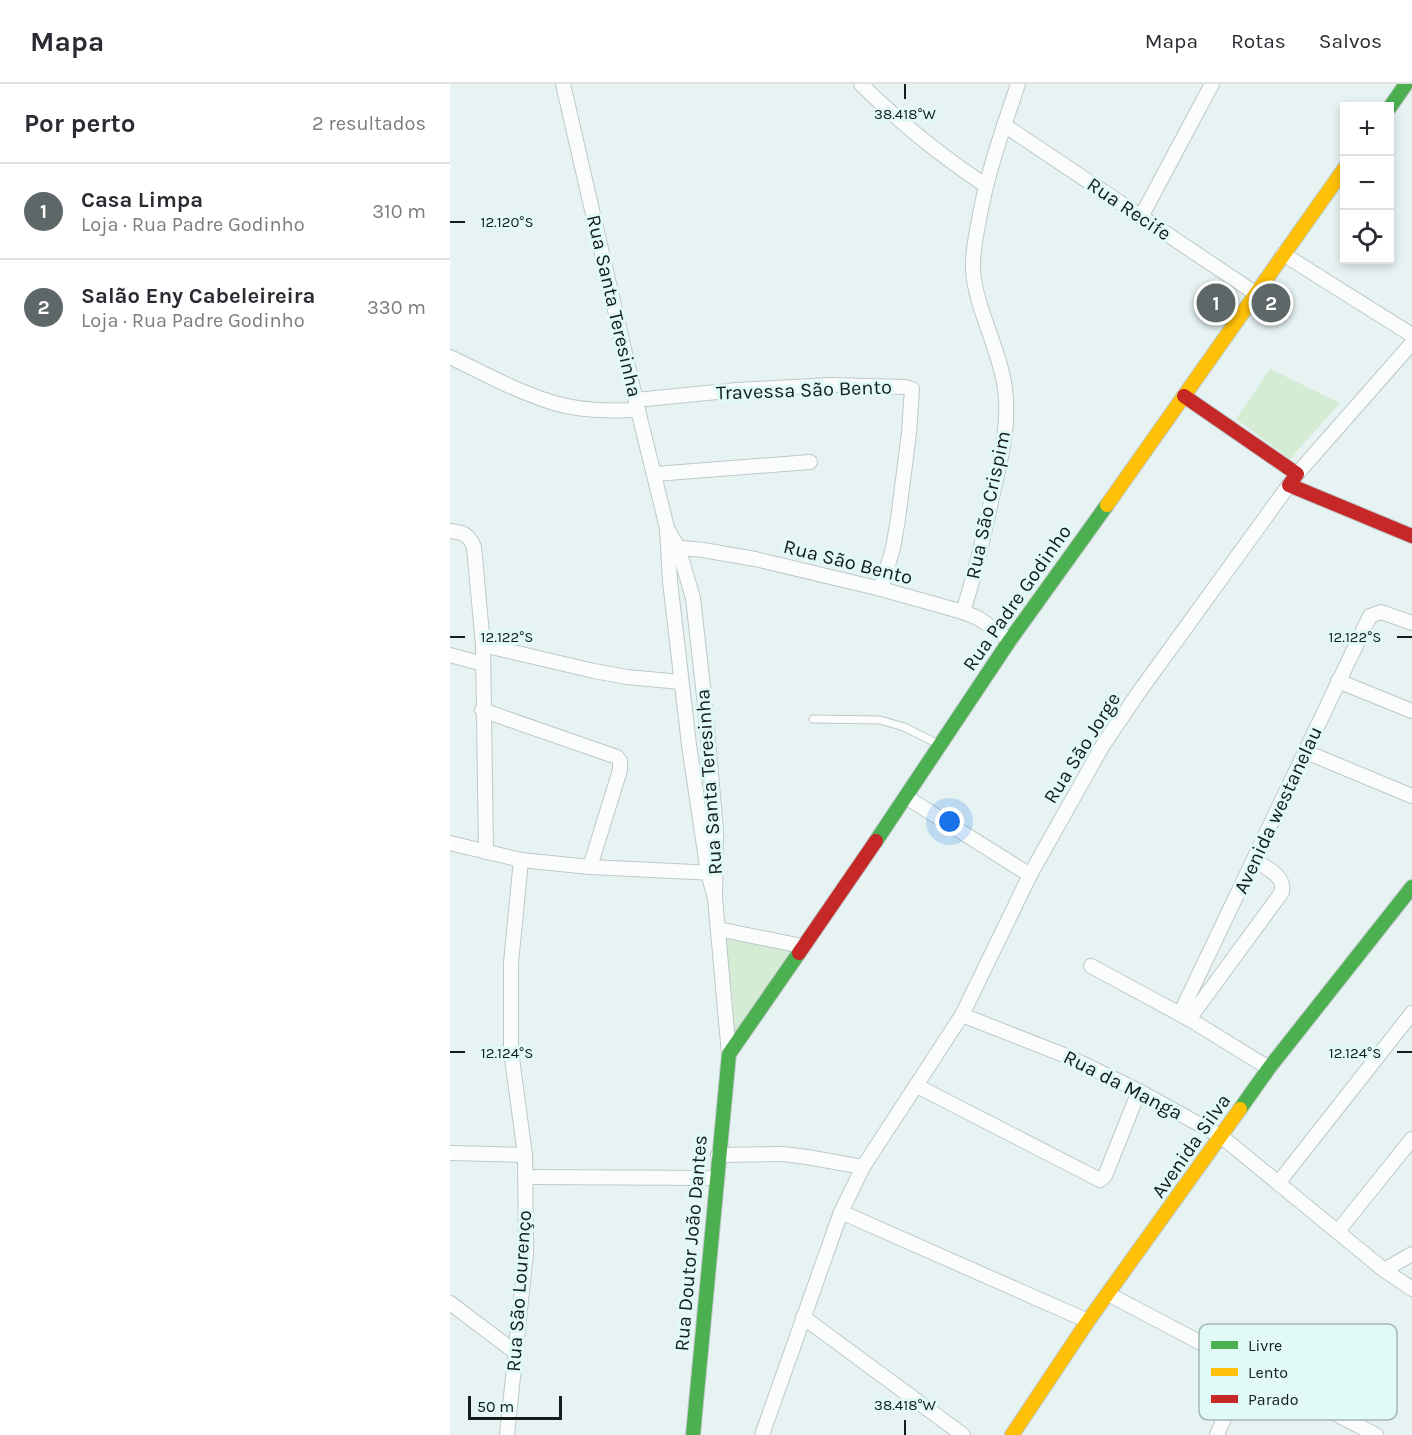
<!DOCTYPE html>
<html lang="pt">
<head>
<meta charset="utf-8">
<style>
  body { margin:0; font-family:Karla,sans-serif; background:#f2f2f3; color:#2b2b33 }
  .controls { position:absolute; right:18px; top:18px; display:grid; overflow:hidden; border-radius:0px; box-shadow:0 3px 9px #0003 }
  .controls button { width:54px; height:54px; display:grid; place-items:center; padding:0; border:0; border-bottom:2px solid #e1e1e2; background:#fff; color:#2b2b33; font:30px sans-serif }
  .scale { position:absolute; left:18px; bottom:15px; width:94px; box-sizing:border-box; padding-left:6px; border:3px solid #141c1c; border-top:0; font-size:16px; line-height:21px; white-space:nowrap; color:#141c1c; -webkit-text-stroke:4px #e1f9f7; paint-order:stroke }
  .you { position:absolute; left:500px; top:738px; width:21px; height:21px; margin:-15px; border:4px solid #fff; border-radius:50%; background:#1a73e8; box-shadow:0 0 0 9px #1a73e833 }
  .badge { display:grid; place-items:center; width:39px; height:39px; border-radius:50%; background:#5e6767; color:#fff; font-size:20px; font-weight:700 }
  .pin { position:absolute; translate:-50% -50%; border:3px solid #fff; box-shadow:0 2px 6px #0006 }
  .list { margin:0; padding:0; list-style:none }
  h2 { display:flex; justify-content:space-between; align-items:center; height:78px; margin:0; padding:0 24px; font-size:26px }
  h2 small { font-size:20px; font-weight:400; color:#7c7c81 }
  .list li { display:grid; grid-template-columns:39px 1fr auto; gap:18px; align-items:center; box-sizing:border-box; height:96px; padding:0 24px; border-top:2px solid #e1e1e2 }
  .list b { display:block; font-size:22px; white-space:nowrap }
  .list p { margin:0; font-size:20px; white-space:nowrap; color:#7c7c81 }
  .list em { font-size:20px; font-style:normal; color:#7c7c81 }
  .icon { flex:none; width:33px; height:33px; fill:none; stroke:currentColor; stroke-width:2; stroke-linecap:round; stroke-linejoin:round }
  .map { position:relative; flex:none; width:962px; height:1351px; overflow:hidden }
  header { display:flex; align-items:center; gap:36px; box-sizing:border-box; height:84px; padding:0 30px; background:#fff; border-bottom:2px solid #e1e1e2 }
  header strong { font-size:28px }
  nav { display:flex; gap:33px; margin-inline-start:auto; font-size:21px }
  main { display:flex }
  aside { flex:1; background:#fff }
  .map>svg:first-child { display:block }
  .green { fill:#d4ebd4 }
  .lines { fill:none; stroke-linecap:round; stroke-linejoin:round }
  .lane-casing { stroke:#bec8c8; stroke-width:9 }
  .street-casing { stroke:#bec8c8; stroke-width:16 }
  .fast-casing { stroke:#bec8c8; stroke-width:16 }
  .slow-casing { stroke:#bec8c8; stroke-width:16 }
  .jam-casing { stroke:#bec8c8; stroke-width:16 }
  .lane { stroke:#fbfdfd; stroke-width:7 }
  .street { stroke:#fbfdfd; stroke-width:14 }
  .fast { stroke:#4caf50; stroke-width:14 }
  .slow { stroke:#ffc107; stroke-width:14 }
  .jam { stroke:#c62828; stroke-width:14 }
  .ticks { fill:none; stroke:#141c1c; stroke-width:2 }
  .labels { text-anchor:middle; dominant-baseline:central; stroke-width:6; stroke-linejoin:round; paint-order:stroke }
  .street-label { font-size:20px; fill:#141c1c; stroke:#e1f9f7 }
  .key { fill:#e1f9f7; stroke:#a4b7b5; stroke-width:1.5 }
  .key-label { font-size:16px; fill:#141c1c }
  .ticks-label { font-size:15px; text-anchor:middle; fill:#141c1c; stroke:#e1f9f7; stroke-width:6; stroke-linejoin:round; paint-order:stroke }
</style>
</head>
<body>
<header>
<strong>Mapa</strong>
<nav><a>Mapa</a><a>Rotas</a><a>Salvos</a></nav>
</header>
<main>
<aside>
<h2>Por perto<small>2 resultados</small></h2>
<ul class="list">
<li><span class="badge">1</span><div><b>Casa Limpa</b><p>Loja · Rua Padre Godinho</p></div><em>310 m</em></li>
<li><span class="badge">2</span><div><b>Salão Eny Cabeleireira</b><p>Loja · Rua Padre Godinho</p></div><em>330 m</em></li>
</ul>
</aside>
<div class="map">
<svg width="962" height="1351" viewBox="0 0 962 1351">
  <rect width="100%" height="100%" fill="#e7f3f3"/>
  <g class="green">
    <path d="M820 285 890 319 840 375 786 335Z"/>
    <path d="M272 851 345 865 282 957Z"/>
  </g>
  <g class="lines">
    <defs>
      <path id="lane" d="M363 635 430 636 454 643 488 660"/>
      <g id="street">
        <path d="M113 0 188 326 217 444 220 497 239 661 258 789 265 814"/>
        <path d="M411 0C449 38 490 71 535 101"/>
        <path d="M554 41 805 209"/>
        <path d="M691 133 762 0"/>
        <path d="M833 170 962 251"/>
        <path d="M0 273C33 289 66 307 101 318 129 327 159 327 188 326"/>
        <path d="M186 316 287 306 380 301 455 303 462 305 459 349 448 435 443 464 431 505"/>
        <path d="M205 390 360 378"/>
        <path d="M847 390 962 259"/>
        <path d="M218 446 228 463 243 514 254 612 266 746 265 814 279 970"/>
        <path d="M0 447C13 448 19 451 24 463L33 561 36 768"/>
        <path d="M221 463 253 466 305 475 431 505 513 528 528 534 560 556"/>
        <path d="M513 528C525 490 534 452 542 413 550 378 560 341 555 305 550 265 525 223 523 186 522 169 526 152 529 136 537 89 553 45 568 0"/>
        <path d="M33 561 144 587 177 593 231 598"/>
        <path d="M0 571 33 580"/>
        <path d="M888 597 962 627"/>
        <path d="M32 626 167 673 170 677V686L140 783"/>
        <path d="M856 668 962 712"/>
        <path d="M456 713 580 791"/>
        <path d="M0 759 71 776 140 783 265 789"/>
        <path d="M268 845 352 862"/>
        <path d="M641 882 739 935 819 984"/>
        <path d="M730 930 920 532 931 528 962 539"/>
        <path d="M512 931 619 973 689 1007 772 1053 934 1186 962 1205"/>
        <path d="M739 935 832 808C835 791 816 784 804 776"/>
        <path d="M467 1002 650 1096 655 1092 689 1007"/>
        <path d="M0 1069 75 1071"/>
        <path d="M268 1071 333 1070 357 1073 413 1083"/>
        <path d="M76 1093 266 1094"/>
        <path d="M829 1098 962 929"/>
        <path d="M391 1128 638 1237"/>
        <path d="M888 1147 962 1055"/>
        <path d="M934 1186 962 1170"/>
        <path d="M658 1210 926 1351"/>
        <path d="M0 1219 65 1268"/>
        <path d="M353 1233 513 1351"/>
        <path d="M57 1351 76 1168 75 1071 61 967V879L71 776"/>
        <path d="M312 1351 391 1128 413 1083 512 931 580 791 653 661 689 608 839 401"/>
        <path d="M767 1351 796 1282"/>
      </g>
      <g id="fast">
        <path d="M940 23 956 0"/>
        <path d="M426 757 560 556 657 421"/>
        <path d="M790 1025 819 984 962 803"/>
        <path d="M243 1351 279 970 349 869"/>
      </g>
      <g id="slow">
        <path d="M657 421 894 85"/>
        <path d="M562 1351 638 1237 790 1025"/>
      </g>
      <g id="jam">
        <path d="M734 312 847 390 839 401 962 452"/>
        <path d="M349 869 426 757"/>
      </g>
    </defs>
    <use href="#lane" class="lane-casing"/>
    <use href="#street" class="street-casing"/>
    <use href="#fast" class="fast-casing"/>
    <use href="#slow" class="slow-casing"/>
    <use href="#jam" class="jam-casing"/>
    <use href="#lane" class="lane"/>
    <use href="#street" class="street"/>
    <use href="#fast" class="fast"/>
    <use href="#slow" class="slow"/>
    <use href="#jam" class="jam"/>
  </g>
  <path class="ticks" d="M455 0V15M0 138H15M0 553H15M947 553H962M0 968H15M947 968H962M455 1336V1351"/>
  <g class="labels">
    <g class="street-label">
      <text transform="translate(679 125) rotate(34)">Rua Recife</text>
      <text transform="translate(164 222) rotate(77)">Rua Santa Teresinha</text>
      <text transform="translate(354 306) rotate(-2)">Travessa São Bento</text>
      <text transform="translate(538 421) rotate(-78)">Rua São Crispim</text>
      <text transform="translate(398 478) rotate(14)">Rua São Bento</text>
      <text transform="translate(567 514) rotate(-55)">Rua Padre Godinho</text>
      <text transform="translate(632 664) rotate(-58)">Rua São Jorge</text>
      <text transform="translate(259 698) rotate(-94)">Rua Santa Teresinha</text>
      <text transform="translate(828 726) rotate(-65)">Avenida westanelau</text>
      <text transform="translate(673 1001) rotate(27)">Rua da Manga</text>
      <text transform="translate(741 1062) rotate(-55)">Avenida Silva</text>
      <text transform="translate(241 1159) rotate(-85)">Rua Doutor João Dantes</text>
      <text transform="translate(69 1207) rotate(-86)">Rua São Lourenço</text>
    </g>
  </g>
  <rect x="749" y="1240" width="198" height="96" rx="9" class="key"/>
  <rect x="761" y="1257" width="27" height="8" fill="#4caf50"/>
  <rect x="761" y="1284" width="27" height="8" fill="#ffc107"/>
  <rect x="761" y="1311" width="27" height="8" fill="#c62828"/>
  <g class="key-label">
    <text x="798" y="1267">Livre</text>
    <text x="798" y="1294">Lento</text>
    <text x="798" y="1321">Parado</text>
  </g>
  <g class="ticks-label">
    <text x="455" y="35">38.418°W</text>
    <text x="57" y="143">12.120°S</text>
    <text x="57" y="558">12.122°S</text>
    <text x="905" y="558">12.122°S</text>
    <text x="57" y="974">12.124°S</text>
    <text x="905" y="974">12.124°S</text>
    <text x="455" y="1326">38.418°W</text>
  </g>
</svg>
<div class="controls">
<button>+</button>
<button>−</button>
<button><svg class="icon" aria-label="locate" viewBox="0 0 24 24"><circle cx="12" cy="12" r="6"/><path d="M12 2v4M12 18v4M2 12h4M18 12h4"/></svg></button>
</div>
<div class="scale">50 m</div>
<div class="you"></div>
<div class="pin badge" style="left:766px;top:219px">1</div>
<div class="pin badge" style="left:821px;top:219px">2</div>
</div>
</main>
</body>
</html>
